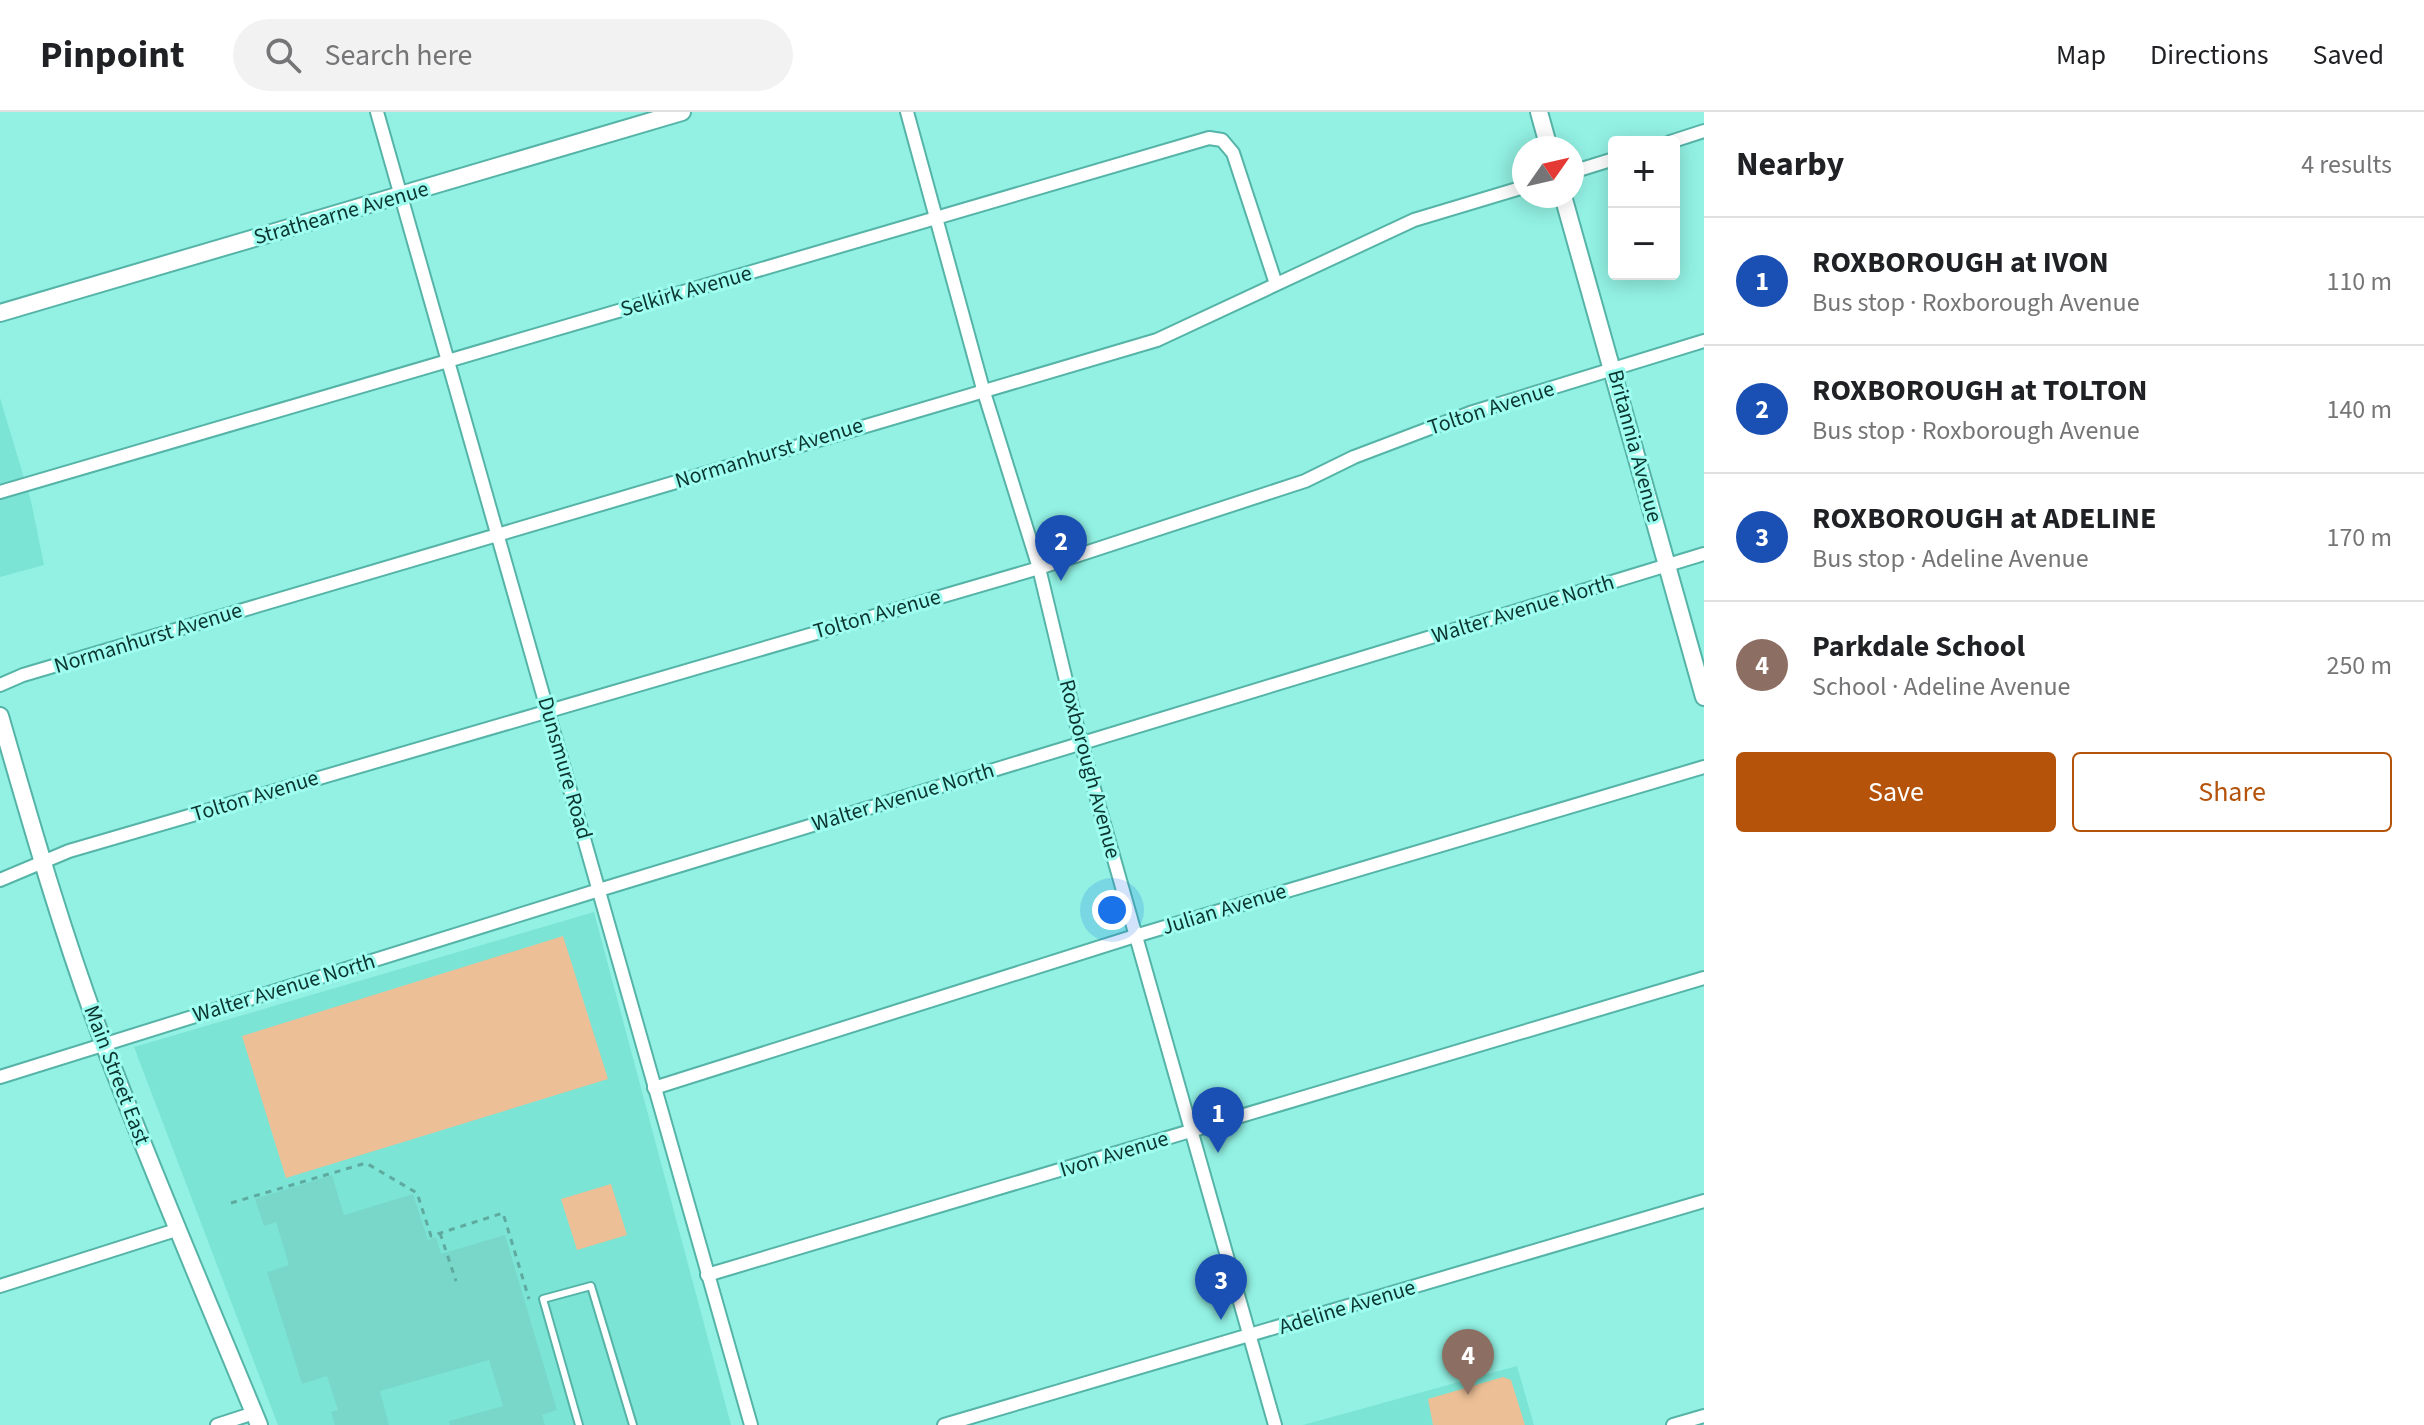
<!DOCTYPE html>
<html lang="en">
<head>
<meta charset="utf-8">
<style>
  body { margin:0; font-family:"Source Sans 3",sans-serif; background:#f2f2f2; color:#202124 }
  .controls { position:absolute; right:24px; top:24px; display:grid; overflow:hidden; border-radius:8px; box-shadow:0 4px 20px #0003 }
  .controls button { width:72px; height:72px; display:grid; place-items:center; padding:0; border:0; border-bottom:2px solid #e0e0e0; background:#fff; color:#202124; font:40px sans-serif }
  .compass { position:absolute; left:1512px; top:24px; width:72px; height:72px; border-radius:50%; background:#fff; box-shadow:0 4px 20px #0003; rotate:56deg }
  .you { position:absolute; left:1112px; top:798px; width:28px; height:28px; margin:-20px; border:6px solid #fff; border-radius:50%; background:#1a73e8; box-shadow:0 0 0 12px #1a73e833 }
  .badge { display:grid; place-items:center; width:52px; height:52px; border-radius:50%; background:#b45309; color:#fff; font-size:26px; font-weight:700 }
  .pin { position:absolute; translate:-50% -66px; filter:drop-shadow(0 2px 4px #0008) }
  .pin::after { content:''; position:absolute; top:42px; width:28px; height:24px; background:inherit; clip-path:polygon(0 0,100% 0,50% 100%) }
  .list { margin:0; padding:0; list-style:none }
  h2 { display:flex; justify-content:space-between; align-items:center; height:104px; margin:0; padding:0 32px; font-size:34px }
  h2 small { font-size:26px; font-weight:400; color:#757577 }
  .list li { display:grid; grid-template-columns:52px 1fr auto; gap:24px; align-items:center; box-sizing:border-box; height:128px; padding:0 32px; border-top:2px solid #e0e0e0 }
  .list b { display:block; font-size:30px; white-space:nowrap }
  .list p { margin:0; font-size:26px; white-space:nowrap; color:#757577 }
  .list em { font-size:26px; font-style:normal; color:#757577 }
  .actions { display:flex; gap:16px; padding:24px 32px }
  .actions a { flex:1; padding:18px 0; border:2px solid #b45309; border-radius:8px; text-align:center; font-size:28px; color:#b45309 }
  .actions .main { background:#b45309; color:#fff }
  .icon { flex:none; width:44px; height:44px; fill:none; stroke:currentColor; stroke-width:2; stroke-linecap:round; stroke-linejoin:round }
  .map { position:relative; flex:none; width:1704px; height:1313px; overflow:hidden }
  header { display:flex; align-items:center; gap:48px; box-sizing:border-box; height:112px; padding:0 40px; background:#fff; border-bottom:2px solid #e0e0e0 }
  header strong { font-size:38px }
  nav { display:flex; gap:44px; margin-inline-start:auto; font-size:28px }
  .search { width:560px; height:72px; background:#f2f2f2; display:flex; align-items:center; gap:20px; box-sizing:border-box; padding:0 28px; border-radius:44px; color:#757577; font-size:30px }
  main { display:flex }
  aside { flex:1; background:#fff }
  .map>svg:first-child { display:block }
  .built { fill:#7be4d5 }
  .green { fill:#ecbf96 }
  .building { fill:#79d7ca }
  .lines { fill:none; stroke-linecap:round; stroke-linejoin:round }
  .service-casing { stroke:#55b4a7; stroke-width:10 }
  .minor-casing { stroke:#55b4a7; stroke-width:16 }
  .tertiary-casing { stroke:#55b4a7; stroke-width:20 }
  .path { stroke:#5faa9f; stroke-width:3; stroke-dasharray:6 6; stroke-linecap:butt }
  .service { stroke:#fff; stroke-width:6 }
  .minor { stroke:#fff; stroke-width:12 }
  .tertiary { stroke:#fff; stroke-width:16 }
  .labels { text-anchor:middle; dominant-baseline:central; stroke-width:6; stroke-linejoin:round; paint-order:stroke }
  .street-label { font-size:22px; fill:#0b3530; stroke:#a0fef0 }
</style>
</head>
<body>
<header>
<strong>Pinpoint</strong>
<div class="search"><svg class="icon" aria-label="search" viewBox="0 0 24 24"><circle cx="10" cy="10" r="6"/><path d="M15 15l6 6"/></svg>Search here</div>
<nav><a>Map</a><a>Directions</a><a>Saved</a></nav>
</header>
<main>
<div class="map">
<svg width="1704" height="1313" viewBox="0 0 1704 1313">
  <rect width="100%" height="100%" fill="#92f1e3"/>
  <g class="built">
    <path d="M0 286 31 389 44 453 0 465Z"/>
    <path d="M594 800 731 1313H278L134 935Z"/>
    <path d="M1517 1254 1534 1313H1303Z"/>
  </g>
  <g class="green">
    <path d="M563 824 608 967 286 1066 242 924Z"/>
    <path d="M611 1072 627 1123 577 1138 561 1087Z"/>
    <path d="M1503 1265 1511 1268 1525 1313H1433L1428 1287Z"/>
  </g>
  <path class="building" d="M332 1063 344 1103 413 1082 428 1128 436 1125 441 1142 505 1123 557 1298 542 1303 545 1313H450L449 1309 503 1294 489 1248 380 1279 389 1313H335L331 1300 338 1298 327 1264 302 1272 267 1160 289 1153 276 1110 264 1114 255 1087Z"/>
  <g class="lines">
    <defs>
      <path id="service" d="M579 1313 543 1187 591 1174 633 1313"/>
      <g id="minor">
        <path d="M377 0 751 1313"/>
        <path d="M907 0 983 277 1039 456 1081 631 1275 1313"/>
        <path d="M1670 30 1704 19"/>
        <path d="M1572 60 1614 47"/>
        <path d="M0 380 1209 26 1222 28 1233 41 1276 172"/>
        <path d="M0 573 23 563 1157 228 1414 108 1524 75"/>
        <path d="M0 768 69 739 1039 456 1305 369 1354 345 1470 301 1704 229"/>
        <path d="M0 965 599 778 1704 442"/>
        <path d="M654 976 1135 824 1704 655"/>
        <path d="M707 1163 1704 866"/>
        <path d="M0 1174 176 1118"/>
        <path d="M217 1313 254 1301"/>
        <path d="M944 1313 1704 1089"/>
        <path d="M1673 1313 1704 1304"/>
      </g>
      <g id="tertiary">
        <path d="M1539 0 1549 36"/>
        <path d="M1563 84 1704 585"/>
        <path d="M0 201 682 0"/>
        <path d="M0 604C32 715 64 827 105 935 153 1062 207 1187 259 1313"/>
      </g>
    </defs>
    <use href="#service" class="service-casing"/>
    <use href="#minor" class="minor-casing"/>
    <use href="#tertiary" class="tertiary-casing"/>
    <g class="path">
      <path d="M231 1091 366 1051 417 1081 431 1124 503 1101 529 1187"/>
      <path d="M440 1121 456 1169"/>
    </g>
    <use href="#service" class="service"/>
    <use href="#minor" class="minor"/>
    <use href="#tertiary" class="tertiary"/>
  </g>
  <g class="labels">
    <g class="street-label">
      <text transform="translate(341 101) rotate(-16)">Strathearne Avenue</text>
      <text transform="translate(686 179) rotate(-16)">Selkirk Avenue</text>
      <text transform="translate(1491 296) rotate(-18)">Tolton Avenue</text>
      <text transform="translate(1635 334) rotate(75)">Britannia Avenue</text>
      <text transform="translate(769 341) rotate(-17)">Normanhurst Avenue</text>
      <text transform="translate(1523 497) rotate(-17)">Walter Avenue North</text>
      <text transform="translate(877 502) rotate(-16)">Tolton Avenue</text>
      <text transform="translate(148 526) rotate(-17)">Normanhurst Avenue</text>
      <text transform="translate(565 656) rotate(74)">Dunsmure Road</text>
      <text transform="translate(1090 657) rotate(75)">Roxborough Avenue</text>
      <text transform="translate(255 684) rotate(-17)">Tolton Avenue</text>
      <text transform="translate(903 685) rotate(-17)">Walter Avenue North</text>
      <text transform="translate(1224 797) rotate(-17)">Julian Avenue</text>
      <text transform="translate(284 876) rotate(-17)">Walter Avenue North</text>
      <text transform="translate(117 963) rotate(69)">Main Street East</text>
      <text transform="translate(1114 1042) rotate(-17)">Ivon Avenue</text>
      <text transform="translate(1347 1195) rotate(-17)">Adeline Avenue</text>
    </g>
  </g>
</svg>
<div class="controls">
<button>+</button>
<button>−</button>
</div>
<svg class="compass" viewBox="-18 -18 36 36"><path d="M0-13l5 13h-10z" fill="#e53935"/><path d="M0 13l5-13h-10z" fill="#757577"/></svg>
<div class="you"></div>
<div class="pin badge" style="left:1218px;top:1041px;background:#1a4fb4">1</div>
<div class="pin badge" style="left:1061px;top:469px;background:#1a4fb4">2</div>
<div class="pin badge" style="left:1221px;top:1208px;background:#1a4fb4">3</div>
<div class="pin badge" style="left:1468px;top:1283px;background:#8d6e63">4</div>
</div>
<aside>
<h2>Nearby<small>4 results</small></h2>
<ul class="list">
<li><span class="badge" style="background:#1a4fb4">1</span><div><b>ROXBOROUGH at IVON</b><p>Bus stop · Roxborough Avenue</p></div><em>110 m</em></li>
<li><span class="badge" style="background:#1a4fb4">2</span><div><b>ROXBOROUGH at TOLTON</b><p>Bus stop · Roxborough Avenue</p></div><em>140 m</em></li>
<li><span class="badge" style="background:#1a4fb4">3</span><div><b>ROXBOROUGH at ADELINE</b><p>Bus stop · Adeline Avenue</p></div><em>170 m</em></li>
<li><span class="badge" style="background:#8d6e63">4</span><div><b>Parkdale School</b><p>School · Adeline Avenue</p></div><em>250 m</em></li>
</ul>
<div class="actions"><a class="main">Save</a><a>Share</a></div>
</aside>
</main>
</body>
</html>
